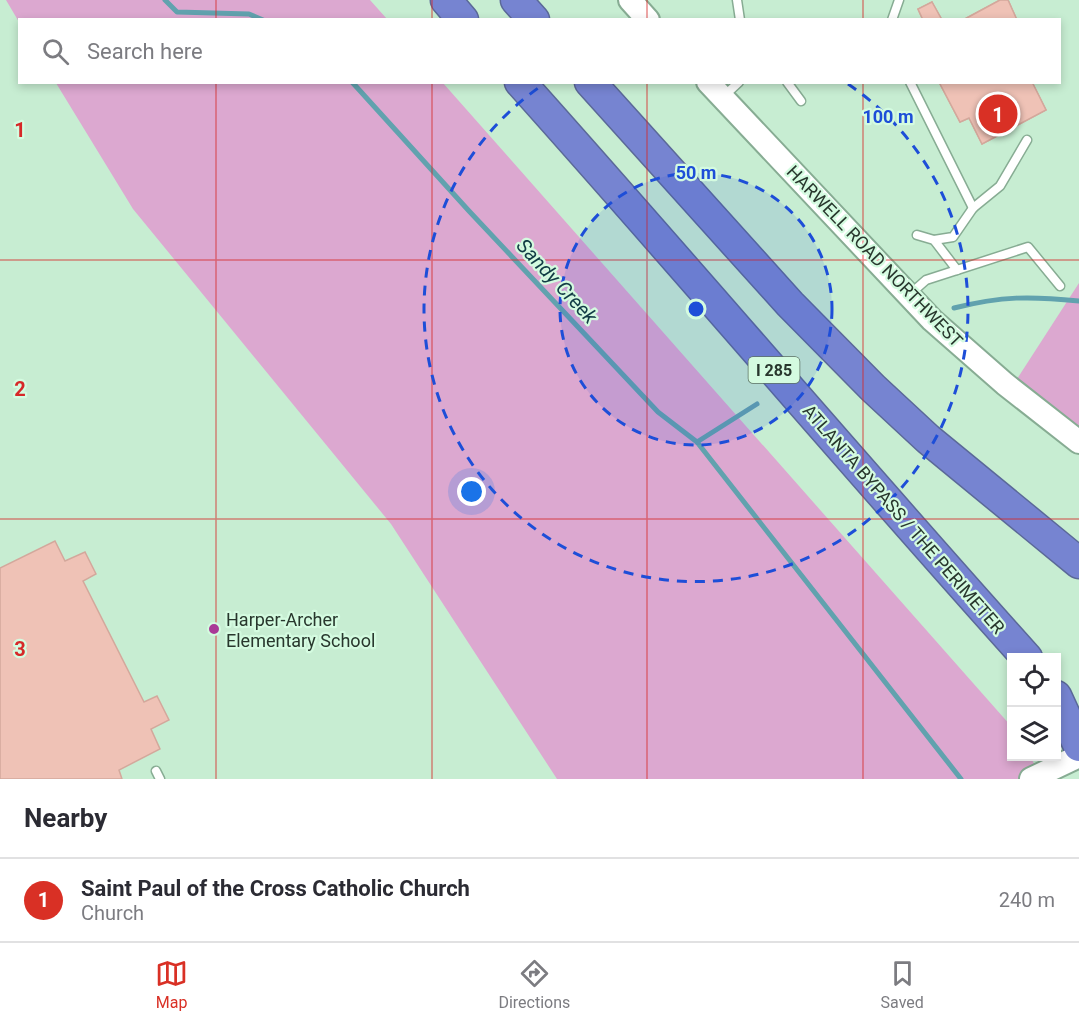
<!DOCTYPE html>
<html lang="en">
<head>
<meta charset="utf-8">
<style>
  body { margin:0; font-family:Roboto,sans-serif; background:#f2f2f3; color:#2b2b33 }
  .controls { position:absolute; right:18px; bottom:18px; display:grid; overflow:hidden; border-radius:0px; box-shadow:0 3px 9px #0003 }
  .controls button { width:54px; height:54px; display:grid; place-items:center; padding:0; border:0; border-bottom:2px solid #e1e1e2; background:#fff; color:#2b2b33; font:30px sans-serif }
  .you { position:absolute; left:472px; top:492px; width:21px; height:21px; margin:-15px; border:4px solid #fff; border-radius:50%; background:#1a73e8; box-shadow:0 0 0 9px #1a73e833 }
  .badge { display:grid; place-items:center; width:39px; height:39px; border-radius:50%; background:#d93025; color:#fff; font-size:20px; font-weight:700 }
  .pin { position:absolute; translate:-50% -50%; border:3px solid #fff; box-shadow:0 2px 6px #0006 }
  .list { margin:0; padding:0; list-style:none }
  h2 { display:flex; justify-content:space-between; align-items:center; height:78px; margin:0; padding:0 24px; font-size:26px }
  h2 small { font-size:20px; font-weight:400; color:#7c7c81 }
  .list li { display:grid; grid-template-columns:39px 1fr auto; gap:18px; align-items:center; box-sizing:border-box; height:84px; padding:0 24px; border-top:2px solid #e1e1e2 }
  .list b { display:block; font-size:22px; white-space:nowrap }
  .list p { margin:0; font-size:20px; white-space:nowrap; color:#7c7c81 }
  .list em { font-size:20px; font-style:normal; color:#7c7c81 }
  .icon { flex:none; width:33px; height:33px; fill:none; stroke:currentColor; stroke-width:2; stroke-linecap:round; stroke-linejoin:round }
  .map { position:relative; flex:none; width:1079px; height:779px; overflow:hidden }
  .search { position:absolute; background:#fff; box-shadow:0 3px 9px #0003; left:18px; right:18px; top:18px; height:66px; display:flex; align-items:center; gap:15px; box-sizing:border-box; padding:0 21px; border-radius:0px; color:#7c7c81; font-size:22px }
  .sheet { height:162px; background:#fff }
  nav { display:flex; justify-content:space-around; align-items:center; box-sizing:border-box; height:84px; border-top:2px solid #e1e1e2; background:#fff; font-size:16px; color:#7c7c81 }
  nav a { display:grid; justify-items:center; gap:3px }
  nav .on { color:#d93025 }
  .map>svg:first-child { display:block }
  .green { fill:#dca8d0 }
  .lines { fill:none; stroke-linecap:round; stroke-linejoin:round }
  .stream { stroke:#61a2ae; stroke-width:5 }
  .building { fill:#efc2b6; stroke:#d3a89c; stroke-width:1.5 }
  .lane-casing { stroke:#87ac93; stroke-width:11 }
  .secondary-casing { stroke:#87ac93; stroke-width:26 }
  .highway-casing { stroke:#5b6998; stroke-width:33 }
  .lane { stroke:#fff; stroke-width:8 }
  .secondary { stroke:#fff; stroke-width:22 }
  .highway { stroke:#7684d1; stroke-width:30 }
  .grid { fill:none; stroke:#d62828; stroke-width:1.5; stroke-opacity:0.55 }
  .ring { fill:none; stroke:#1d4ed8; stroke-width:3; stroke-dasharray:10 8 }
  .poi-dot { fill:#a93997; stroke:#d4fbe0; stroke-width:2 }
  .labels { text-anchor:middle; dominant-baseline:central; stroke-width:4.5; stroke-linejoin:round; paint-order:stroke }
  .shield { fill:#d4fbe0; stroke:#5c7263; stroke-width:1.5 }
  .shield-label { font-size:16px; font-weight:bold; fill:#28372d }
  .street-label { font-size:18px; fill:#28372d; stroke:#d4fbe0 }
  .poi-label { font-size:18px; fill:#28372d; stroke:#d4fbe0; text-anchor:start }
  .water-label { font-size:20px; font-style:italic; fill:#123c45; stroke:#d4fbe0 }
  .grid-label { font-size:20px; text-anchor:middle; font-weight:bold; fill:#d62828; stroke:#d4fbe0; stroke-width:4.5; stroke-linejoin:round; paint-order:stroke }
  .centre { fill:#1d4ed8; stroke:#d4fbe0; stroke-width:3 }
  .ring-label { font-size:18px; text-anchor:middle; font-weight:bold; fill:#1d4ed8; stroke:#d4fbe0; stroke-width:4.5; stroke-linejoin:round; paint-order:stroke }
</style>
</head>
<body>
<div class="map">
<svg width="1079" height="779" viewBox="0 0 1079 779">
  <rect width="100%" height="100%" fill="#c7edd2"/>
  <g class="green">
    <path d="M6 0H370L387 19 20 20 19 22Z"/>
    <path d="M56 83H443L1011 726 1012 756 1030 757 1044 779H557L391 524 133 209Z"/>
    <path d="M1079 283V438L1017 379Z"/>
  </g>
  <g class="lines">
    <g class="stream">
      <path d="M165 0 177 12 249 14 263 20"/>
      <path d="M352 82 469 211 658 412 697 442 961 779"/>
      <path d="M954 308C1002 296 1030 296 1079 301"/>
      <path d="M697 442 757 404"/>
    </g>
  </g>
  <g class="building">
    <path d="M1000 0H1008L1017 20H963Z"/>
    <path d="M1000 0H1008L1017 20H963Z"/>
    <path d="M932 2 942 20H923L918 9Z"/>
    <path d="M932 2 942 20H923L918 9Z"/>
    <path d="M939 82H973L986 107 1019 90 1015 82H1032L1046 110 982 144 969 118 960 122Z"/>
    <path d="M939 82H1032L1046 110 982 144 969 118 960 122Z"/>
    <path d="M55 541 65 561 85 552 96 574 83 581 144 702 157 696 169 720 151 729 160 749 119 770 122 779H0V568Z"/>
  </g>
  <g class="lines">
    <defs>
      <g id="lane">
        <path d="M737 0 740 20"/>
        <path d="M892 20 899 0"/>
        <path d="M787 82 801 101"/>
        <path d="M910 82 973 208"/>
        <path d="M724 96 739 82"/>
        <path d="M917 235 934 240 957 270"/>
        <path d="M934 240 953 237 973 208 1000 186 1027 140"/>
        <path d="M909 295 926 280 1028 247 1060 286"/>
        <path d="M156 771 160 779"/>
      </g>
      <g id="secondary">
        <path d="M630 0 648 20"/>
        <path d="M708 82 932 320 1005 384 1079 442"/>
        <path d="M1031 779 1079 756"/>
      </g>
      <g id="highway">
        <path d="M446 0 463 20"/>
        <path d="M516 0 534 20"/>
        <path d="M520 82C691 273 856 468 1027 658"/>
        <path d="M590 82 790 304 873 388 928 439 1079 563"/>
        <path d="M1056 696 1079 746"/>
      </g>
    </defs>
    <use href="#lane" class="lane-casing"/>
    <use href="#secondary" class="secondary-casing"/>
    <use href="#highway" class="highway-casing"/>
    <use href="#lane" class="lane"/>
    <use href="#secondary" class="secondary"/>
    <use href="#highway" class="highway"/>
  </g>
  <path class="grid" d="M216 0V20M432 0V20M647 0V20M863 0V20M216 82V779M432 82V779M647 82V779M863 82V779M0 260H1079M0 519H1079"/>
  <circle cx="696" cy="309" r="136" fill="#1d4ed8" fill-opacity=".12"/>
  <g class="ring">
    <circle cx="696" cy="309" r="136"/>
    <path d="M848 84A272 272 0 1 1 544 84"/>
  </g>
  <circle class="poi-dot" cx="214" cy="629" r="6"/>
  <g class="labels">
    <rect class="shield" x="748.5" y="357" width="51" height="26" rx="4.5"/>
    <g class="shield-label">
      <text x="774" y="370">I 285</text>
    </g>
    <g class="street-label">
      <text transform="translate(875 256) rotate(46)">HARWELL ROAD NORTHWEST</text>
      <text transform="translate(904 519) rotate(49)">ATLANTA BYPASS / THE PERIMETER</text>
    </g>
    <g class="poi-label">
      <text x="226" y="619">Harper-Archer<tspan x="226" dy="21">Elementary School</tspan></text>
    </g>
    <g class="water-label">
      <text transform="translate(557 281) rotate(47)">Sandy Creek</text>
    </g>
  </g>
  <g class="grid-label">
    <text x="20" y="137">1</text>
    <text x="20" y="396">2</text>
    <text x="20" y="656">3</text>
  </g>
  <circle cx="696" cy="309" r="9" class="centre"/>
  <g class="ring-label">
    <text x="888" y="123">100 m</text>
    <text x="696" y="179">50 m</text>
  </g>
</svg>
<div class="controls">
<button><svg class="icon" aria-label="locate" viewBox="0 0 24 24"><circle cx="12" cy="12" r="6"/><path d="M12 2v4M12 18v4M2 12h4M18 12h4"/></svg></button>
<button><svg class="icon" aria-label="layers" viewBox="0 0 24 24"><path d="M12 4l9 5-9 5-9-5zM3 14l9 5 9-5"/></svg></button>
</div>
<div class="you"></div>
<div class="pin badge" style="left:998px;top:114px">1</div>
<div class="search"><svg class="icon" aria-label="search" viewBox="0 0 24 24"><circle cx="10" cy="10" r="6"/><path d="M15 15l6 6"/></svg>Search here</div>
</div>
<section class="sheet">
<h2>Nearby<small></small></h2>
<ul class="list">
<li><span class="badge">1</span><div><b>Saint Paul of the Cross Catholic Church</b><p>Church</p></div><em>240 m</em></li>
</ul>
</section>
<nav>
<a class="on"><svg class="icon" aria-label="map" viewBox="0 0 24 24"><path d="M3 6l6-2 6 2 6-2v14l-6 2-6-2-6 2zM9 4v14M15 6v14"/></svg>Map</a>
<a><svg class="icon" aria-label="directions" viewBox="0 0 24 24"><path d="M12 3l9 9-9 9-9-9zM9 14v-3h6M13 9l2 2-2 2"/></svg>Directions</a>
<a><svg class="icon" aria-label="saved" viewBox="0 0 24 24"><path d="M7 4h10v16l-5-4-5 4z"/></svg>Saved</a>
</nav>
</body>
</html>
